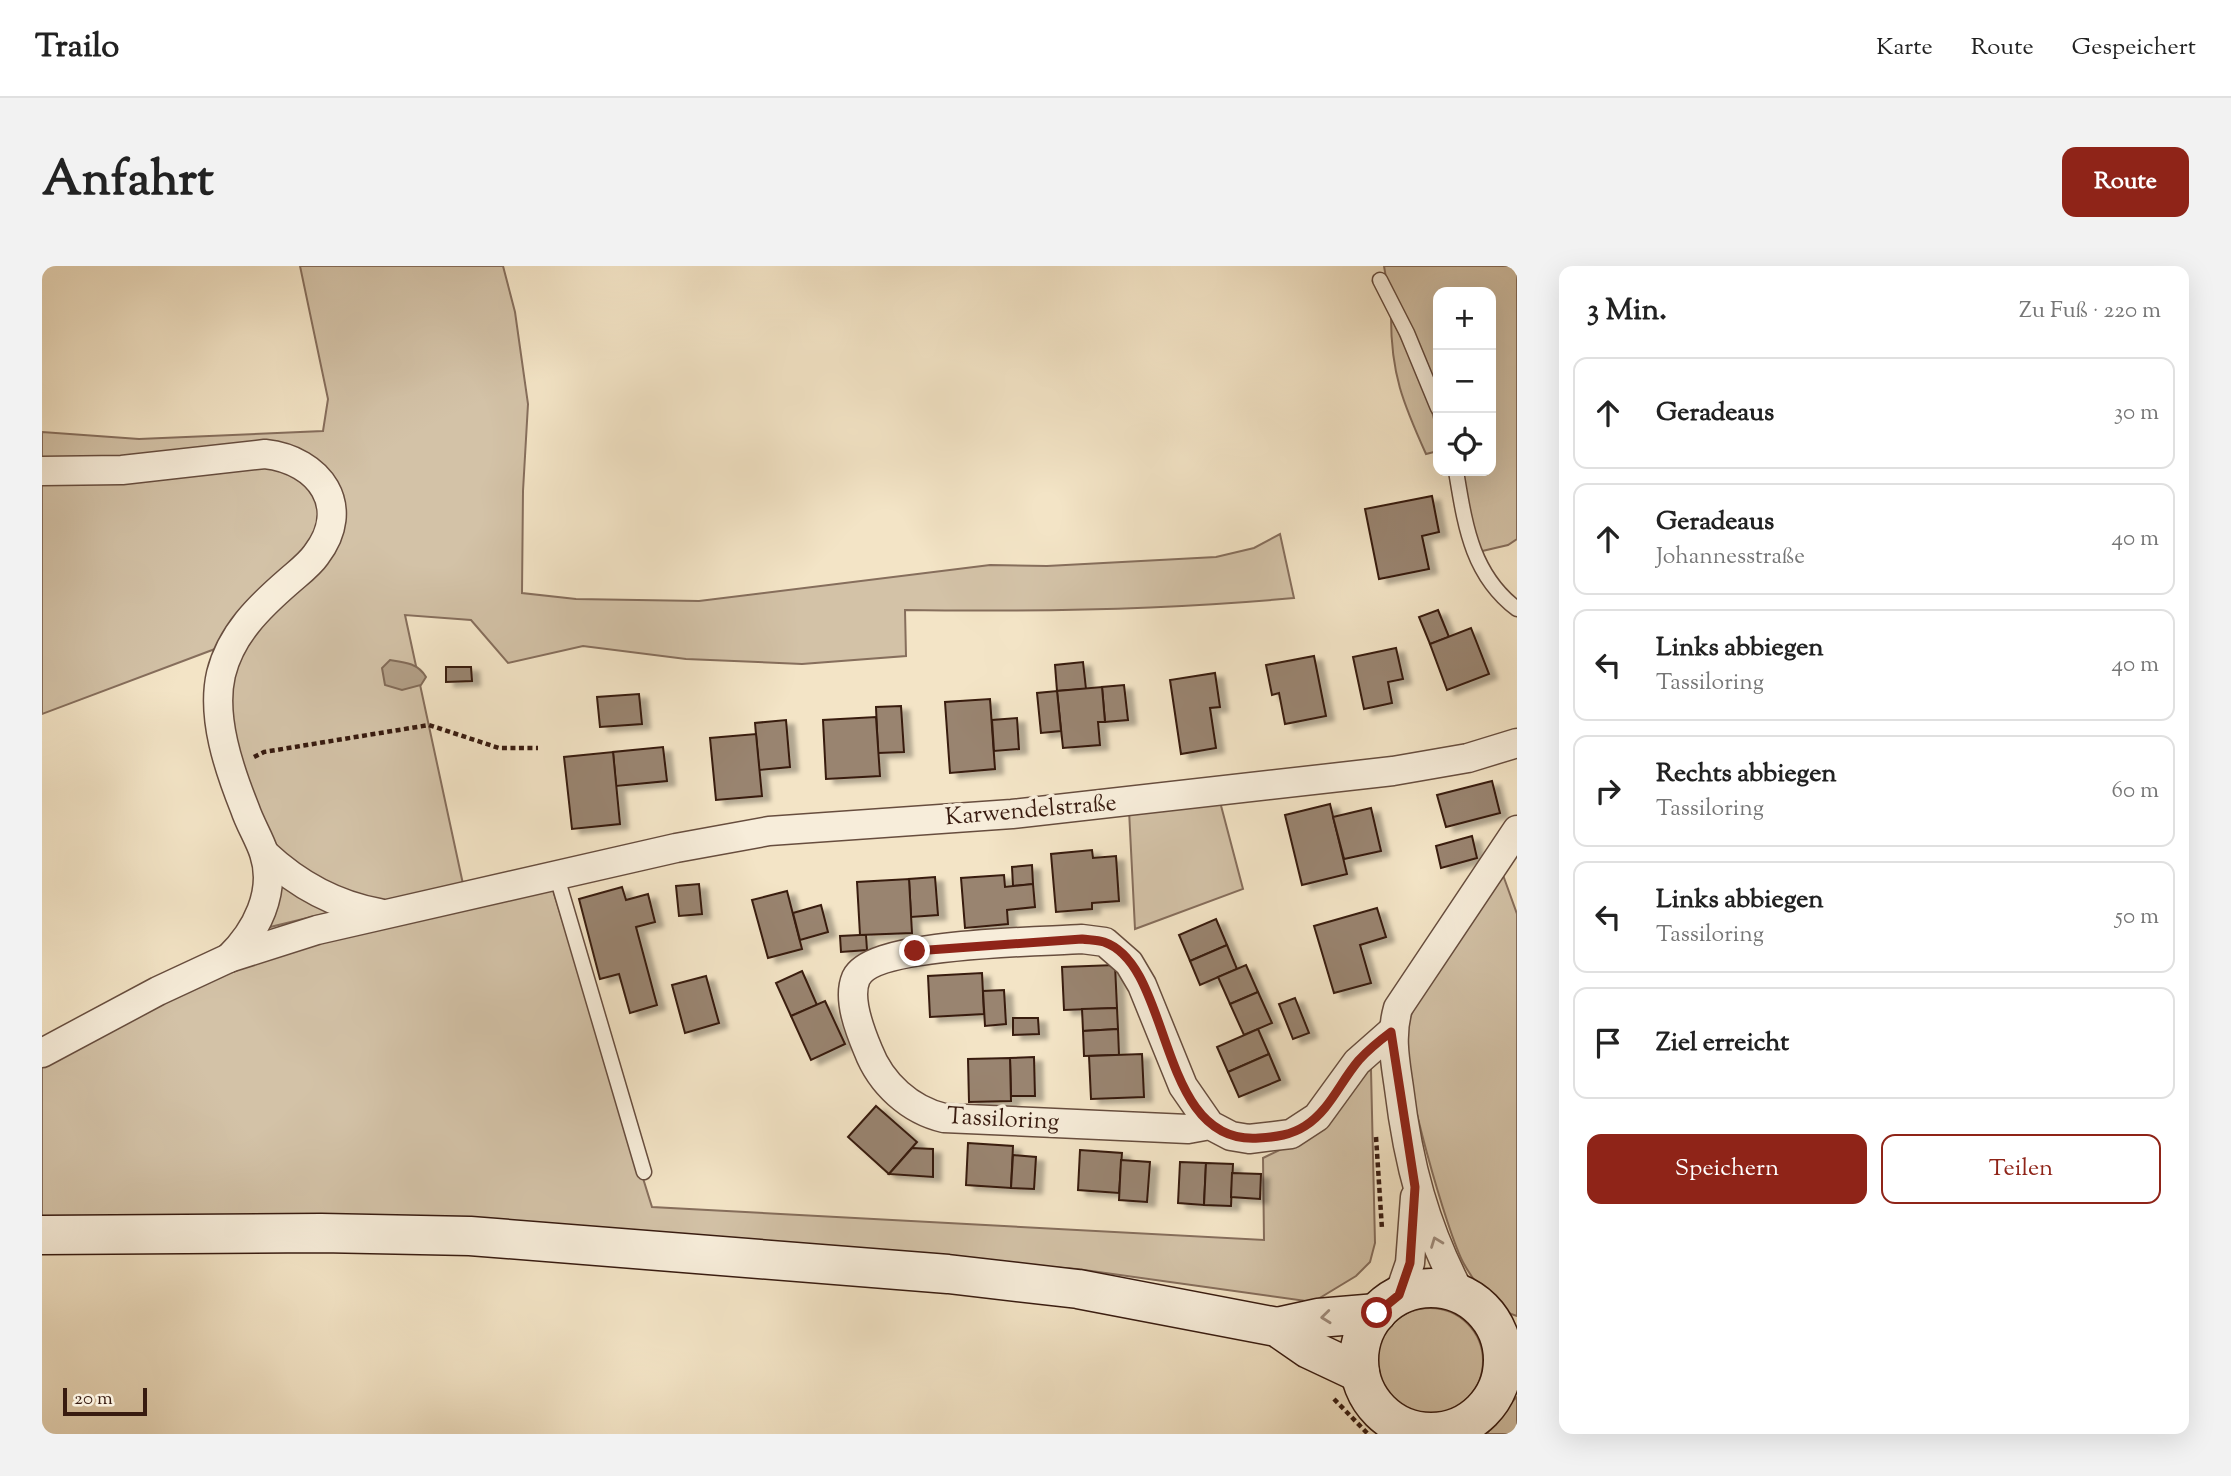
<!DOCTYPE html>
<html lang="de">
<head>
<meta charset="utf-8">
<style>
  body { margin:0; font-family:"Sorts Mill Goudy",serif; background:#f2f2f2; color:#222 }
  .controls { position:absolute; right:21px; top:21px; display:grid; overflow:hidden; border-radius:14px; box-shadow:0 7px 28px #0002 }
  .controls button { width:63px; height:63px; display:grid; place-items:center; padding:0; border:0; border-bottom:2px solid #e0e0e0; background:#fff; color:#222; font:35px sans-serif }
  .scale { position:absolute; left:21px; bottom:18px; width:84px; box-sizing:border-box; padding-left:7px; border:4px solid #381b10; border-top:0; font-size:19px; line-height:24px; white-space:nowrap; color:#381b10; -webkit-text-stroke:5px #f7edda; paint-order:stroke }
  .stop { position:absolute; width:21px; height:21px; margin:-16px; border:5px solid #8f2418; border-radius:50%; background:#fff }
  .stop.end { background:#8f2418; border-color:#fff; box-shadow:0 2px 7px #0008 }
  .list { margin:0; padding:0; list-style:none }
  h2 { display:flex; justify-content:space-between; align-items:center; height:91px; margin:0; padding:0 28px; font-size:30px }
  h2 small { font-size:23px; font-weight:400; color:#767676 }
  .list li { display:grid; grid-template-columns:46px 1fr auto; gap:21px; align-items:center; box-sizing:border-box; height:112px; margin:0 14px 14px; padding:0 14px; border:2px solid #e0e0e0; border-radius:14px }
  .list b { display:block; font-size:26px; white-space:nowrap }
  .list p { margin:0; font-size:23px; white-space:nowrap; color:#767676 }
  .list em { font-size:23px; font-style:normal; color:#767676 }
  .actions { display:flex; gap:14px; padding:21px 28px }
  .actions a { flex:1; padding:16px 0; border:2px solid #8f2418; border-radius:14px; text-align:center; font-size:24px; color:#8f2418 }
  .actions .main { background:#8f2418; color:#fff }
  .icon { flex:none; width:38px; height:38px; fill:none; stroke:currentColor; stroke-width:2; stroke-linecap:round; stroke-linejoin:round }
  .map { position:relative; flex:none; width:1475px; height:1168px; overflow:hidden; border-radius:14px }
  header { display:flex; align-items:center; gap:42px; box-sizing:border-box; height:98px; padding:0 35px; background:#fff; border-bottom:2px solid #e0e0e0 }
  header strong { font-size:33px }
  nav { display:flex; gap:38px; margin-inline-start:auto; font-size:24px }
  .intro { display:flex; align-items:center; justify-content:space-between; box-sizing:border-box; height:168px; padding:0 42px }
  h1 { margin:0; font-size:49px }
  .button { padding:18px 32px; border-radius:14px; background:#8f2418; color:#fff; font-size:24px; font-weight:700 }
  main { display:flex; gap:42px; padding:0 42px }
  aside { flex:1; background:#fff; border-radius:14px; box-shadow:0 7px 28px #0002 }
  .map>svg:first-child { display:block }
  .green { fill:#d3c2a7; stroke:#866e5c; stroke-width:2 }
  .water { fill:#b3a088; stroke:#826b58; stroke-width:2 }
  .building { fill:#99846f; stroke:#381b10; stroke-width:2; filter:url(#shadow) }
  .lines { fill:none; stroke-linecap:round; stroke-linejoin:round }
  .lane-casing { stroke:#674d3e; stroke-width:17 }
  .street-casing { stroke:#674d3e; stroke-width:31 }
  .secondary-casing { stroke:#381b10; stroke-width:41 }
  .path { stroke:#381b10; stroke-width:4.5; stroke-dasharray:5 3.5; stroke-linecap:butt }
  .lane { stroke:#f7edda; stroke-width:14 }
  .street { stroke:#f7edda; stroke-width:28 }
  .secondary { stroke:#f7edda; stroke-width:38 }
  .oneway { stroke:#a18e7f }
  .route { stroke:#8f2418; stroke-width:9 }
  .labels { text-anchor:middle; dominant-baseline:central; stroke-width:7; stroke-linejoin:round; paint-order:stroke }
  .street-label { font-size:24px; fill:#381b10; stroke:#f7edda }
</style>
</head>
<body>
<header>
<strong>Trailo</strong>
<nav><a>Karte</a><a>Route</a><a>Gespeichert</a></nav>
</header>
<div class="intro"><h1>Anfahrt</h1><a class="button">Route</a></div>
<main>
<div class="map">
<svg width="1475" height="1168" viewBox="0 0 1475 1168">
  <defs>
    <filter id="shadow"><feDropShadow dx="8" dy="4.5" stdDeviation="2" flood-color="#0004"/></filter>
  </defs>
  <rect width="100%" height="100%" fill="#f3e4c6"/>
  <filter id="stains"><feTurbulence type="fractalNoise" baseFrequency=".00286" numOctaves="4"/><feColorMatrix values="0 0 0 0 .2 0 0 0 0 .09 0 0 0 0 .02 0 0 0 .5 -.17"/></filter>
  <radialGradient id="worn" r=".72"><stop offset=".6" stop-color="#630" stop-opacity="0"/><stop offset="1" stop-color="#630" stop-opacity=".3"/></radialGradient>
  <g class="green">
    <path d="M258 0H461L473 46 486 138 481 225 480 327 534 333 657 335 948 299 1005 300 1174 291 1212 282 1238 268 1252 332C1122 344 993 346 863 344L864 390 760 398 644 393 541 380 466 397 429 354 363 349 421 618 334 636 286 622 240 593 216 558 189 476 181 380 0 448V166L97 173 281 165 286 133Z"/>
    <path d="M1342 0H1475V273L1466 279 1436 286 1419 205H1449V26H1396V128L1345 18Z"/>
    <path d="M1349 51C1369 93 1396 138 1396 185L1384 188C1361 137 1349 108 1349 51Z"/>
    <path d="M1177 532 1201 623 1093 663 1087 544Z"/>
    <path d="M1461 609 1475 648V1050C1451 1043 1434 1019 1422 998 1405 968 1360 807 1363 775 1364 759 1369 747 1376 734Z"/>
    <path d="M237 617 290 646 224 662Z"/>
    <path d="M510 621 610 941 1222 974 1221 892 1269 869 1318 806 1329 804 1333 977 1328 996 1314 1010 1271 1036 1035 1003 615 974 0 953V798L152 717 227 689Z"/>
    <circle cx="1388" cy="1095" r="53"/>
    <path d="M1475 1131V1168H1445L1458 1147Z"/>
  </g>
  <path class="water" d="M348 394C362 396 376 397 384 411L379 419 360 424 343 419 340 402Z"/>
  <g class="building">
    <path d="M1390 230 1397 266 1380 270 1387 303 1337 313 1323 243Z"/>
    <path d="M1396 344 1407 371 1388 378 1377 351Z"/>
    <path d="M1429 362 1447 408 1405 424 1388 378Z"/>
    <path d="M1354 382 1361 413 1346 416 1350 437 1322 443 1311 391Z"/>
    <path d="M1272 390 1284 450 1243 458 1237 427 1230 429 1224 399Z"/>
    <path d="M1041 396 1044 423 1015 425 1013 399Z"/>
    <path d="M404 401H429L430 415 404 416Z"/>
    <path d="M1173 407 1178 441 1168 442 1174 482 1139 488 1128 414Z"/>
    <path d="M1082 419 1086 454 1063 456 1060 421Z"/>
    <path d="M1060 421 1063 456H1056L1058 479 1021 482 1015 425Z"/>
    <path d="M1015 425 1019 465 999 467 995 427Z"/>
    <path d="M597 428 600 458 558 461 555 431Z"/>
    <path d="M948 433 953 503 908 507 903 436Z"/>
    <path d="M859 440 862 486 836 487 834 441Z"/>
    <path d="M834 451 838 510 784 513 781 454Z"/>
    <path d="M975 452 977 483 952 485 950 454Z"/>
    <path d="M744 454 748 501 717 504 713 457Z"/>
    <path d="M714 468 720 530 674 534 668 472Z"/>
    <path d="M621 481 625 515 574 520 571 486Z"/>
    <path d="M571 486 578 558 530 563 522 491Z"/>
    <path d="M1450 515 1458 547 1404 561 1395 529Z"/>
    <path d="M1288 538 1305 608 1260 619 1243 549Z"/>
    <path d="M1329 542 1339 585 1302 593 1291 551Z"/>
    <path d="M1430 570 1435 592 1399 602 1394 580Z"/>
    <path d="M1050 584 1051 592 1074 590 1077 635 1050 637V643L1014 646 1009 588Z"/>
    <path d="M990 599 991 618 971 620 970 601Z"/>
    <path d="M962 609 963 621 991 618 993 641 965 644 966 658 923 662 919 612Z"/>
    <path d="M893 611 896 649 869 651 867 613Z"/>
    <path d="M867 613 870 667 818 669 815 616Z"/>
    <path d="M657 618 660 648 637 650 634 620Z"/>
    <path d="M580 621 584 634 606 628 613 656 594 661 615 739 588 747 577 708 558 713 537 633Z"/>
    <path d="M745 625 760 683 726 692 710 634Z"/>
    <path d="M779 639 786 666 758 674 751 647Z"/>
    <path d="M1335 642 1344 671 1318 679 1329 717 1292 727 1272 660Z"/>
    <path d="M1174 653 1185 679 1148 695 1137 669Z"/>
    <path d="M818 669H824L825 684 799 686 798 670Z"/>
    <path d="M1185 679 1195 703 1158 719 1148 695Z"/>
    <path d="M1073 699 1075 742 1022 744 1020 701Z"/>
    <path d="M1204 699 1216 726 1188 738 1176 711Z"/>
    <path d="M760 705 775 739 749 750 734 717Z"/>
    <path d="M940 707 942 748 888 751 886 710Z"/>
    <path d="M664 710 677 757 643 767 630 719Z"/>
    <path d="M962 724 964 758 943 760 941 725Z"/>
    <path d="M1216 726 1230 757 1202 769 1188 738Z"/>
    <path d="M1253 732 1267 767 1251 773 1237 738Z"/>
    <path d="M783 735 803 778 769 794 749 750Z"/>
    <path d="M1075 742 1076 763 1041 765 1040 743Z"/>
    <path d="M971 752H996L997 768 971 769Z"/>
    <path d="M1076 763 1077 789 1042 790 1041 765Z"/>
    <path d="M1216 763 1227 788 1186 806 1175 781Z"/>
    <path d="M1100 788 1102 831 1049 833 1047 790Z"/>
    <path d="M1227 788 1238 814 1197 831 1186 806Z"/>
    <path d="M992 791 993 830H969L968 792Z"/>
    <path d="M968 792 969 835 927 836 926 793Z"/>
    <path d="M834 840 875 876 847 908 806 871Z"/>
    <path d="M926 877 971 880 969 922 924 919Z"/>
    <path d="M870 882 891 883V911L847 908Z"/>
    <path d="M1038 884 1080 887 1077 927 1036 924Z"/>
    <path d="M971 889 994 891 992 923 969 922Z"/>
    <path d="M1079 894 1108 896 1105 936 1077 934Z"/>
    <path d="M1138 896 1164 897 1162 939 1136 937Z"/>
    <path d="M1164 897 1191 898 1189 940 1162 939Z"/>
    <path d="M1190 907 1219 908 1218 933 1189 931Z"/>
  </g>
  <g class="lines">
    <defs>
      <g id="lane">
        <path d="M1338 14 1365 67 1396 142"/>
        <path d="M1414 205C1423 258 1429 308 1475 343"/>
        <path d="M515 611 602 906"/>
      </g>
      <g id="street">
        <path d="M0 205 80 204 223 188C278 194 311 241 274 289 267 299 256 307 247 315 217 341 189 368 179 408 169 451 187 503 203 543 208 558 217 572 222 587 235 626 214 666 187 692"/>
        <path d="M223 588C255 618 293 639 337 647"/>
        <path d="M0 787 116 725 187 692 275 664 634 582 727 565 970 548 1351 505 1426 492 1475 477"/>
        <path d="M1168 859 1141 820 1100 719 1087 697 1063 676 1040 673C999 676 831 676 814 712 805 733 818 765 826 784 839 818 868 844 902 852L1146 863 1168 859 1189 870 1207 873 1249 868 1275 851 1315 796 1349 766"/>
        <path d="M1357 1029 1368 997 1373 931"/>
        <path d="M1419 1029C1383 962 1366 897 1357 822 1353 794 1348 770 1356 742L1475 564"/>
      </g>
      <g id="secondary">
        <path d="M0 969 279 967 428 970 906 1008 1036 1023 1235 1061 1267 1083 1318 1107"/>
        <circle cx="1389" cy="1094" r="72"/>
        <path d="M1235 1061 1276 1052 1335 1047"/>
      </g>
    </defs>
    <use href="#lane" class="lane-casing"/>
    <use href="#street" class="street-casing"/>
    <use href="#secondary" class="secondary-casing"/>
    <g class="path">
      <path d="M212 491 222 486 387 459 457 482H496"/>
      <path d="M1334 871 1340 963"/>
      <path d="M1292 1133 1326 1168"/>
    </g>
    <use href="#lane" class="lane"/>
    <use href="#street" class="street"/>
    <use href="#secondary" class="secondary"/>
  </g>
  <defs><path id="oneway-chevron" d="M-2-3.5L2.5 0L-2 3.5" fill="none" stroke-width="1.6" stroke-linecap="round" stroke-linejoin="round" transform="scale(1.75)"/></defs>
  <g class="oneway">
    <use href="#oneway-chevron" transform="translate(1394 976) rotate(-111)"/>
    <use href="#oneway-chevron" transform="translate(1284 1051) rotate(174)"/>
  </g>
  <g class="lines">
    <path class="route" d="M873 685 1040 673C1047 674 1055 674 1062 676 1132 700 1114 880 1217 872 1234 871 1249 869 1263 860 1288 844 1298 816 1317 794 1327 783 1337 775 1349 766L1373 921 1368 997 1357 1029 1335 1047"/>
  </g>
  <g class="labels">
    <g class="street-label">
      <text transform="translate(989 545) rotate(-5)">Karwendelstraße</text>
      <text transform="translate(961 854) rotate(3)">Tassiloring</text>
    </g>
  </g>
  <rect width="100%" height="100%" filter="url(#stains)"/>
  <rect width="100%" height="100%" fill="url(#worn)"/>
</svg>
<div class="controls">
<button>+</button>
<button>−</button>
<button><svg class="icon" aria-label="locate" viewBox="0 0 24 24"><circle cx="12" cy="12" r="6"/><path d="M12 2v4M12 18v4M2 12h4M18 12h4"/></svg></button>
</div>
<div class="scale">20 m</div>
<div class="stop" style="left:1335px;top:1047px"></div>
<div class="stop end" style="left:873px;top:685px"></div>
</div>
<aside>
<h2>3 Min.<small>Zu Fuß · 220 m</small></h2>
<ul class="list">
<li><svg class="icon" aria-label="ahead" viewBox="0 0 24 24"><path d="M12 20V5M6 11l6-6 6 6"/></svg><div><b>Geradeaus</b></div><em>30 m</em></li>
<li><svg class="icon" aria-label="ahead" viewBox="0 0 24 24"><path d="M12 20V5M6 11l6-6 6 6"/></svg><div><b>Geradeaus</b><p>Johannesstraße</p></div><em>40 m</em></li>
<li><svg class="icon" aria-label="left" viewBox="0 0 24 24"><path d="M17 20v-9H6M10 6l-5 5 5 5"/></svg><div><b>Links abbiegen</b><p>Tassiloring</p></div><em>40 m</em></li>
<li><svg class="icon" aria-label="right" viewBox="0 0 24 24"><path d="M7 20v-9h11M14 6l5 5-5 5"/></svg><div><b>Rechts abbiegen</b><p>Tassiloring</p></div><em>60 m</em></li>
<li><svg class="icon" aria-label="left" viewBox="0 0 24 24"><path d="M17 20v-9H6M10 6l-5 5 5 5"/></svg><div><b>Links abbiegen</b><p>Tassiloring</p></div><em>50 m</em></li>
<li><svg class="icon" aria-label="arrive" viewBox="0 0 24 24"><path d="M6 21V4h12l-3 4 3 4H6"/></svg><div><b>Ziel erreicht</b></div></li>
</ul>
<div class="actions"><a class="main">Speichern</a><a>Teilen</a></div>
</aside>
</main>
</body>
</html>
